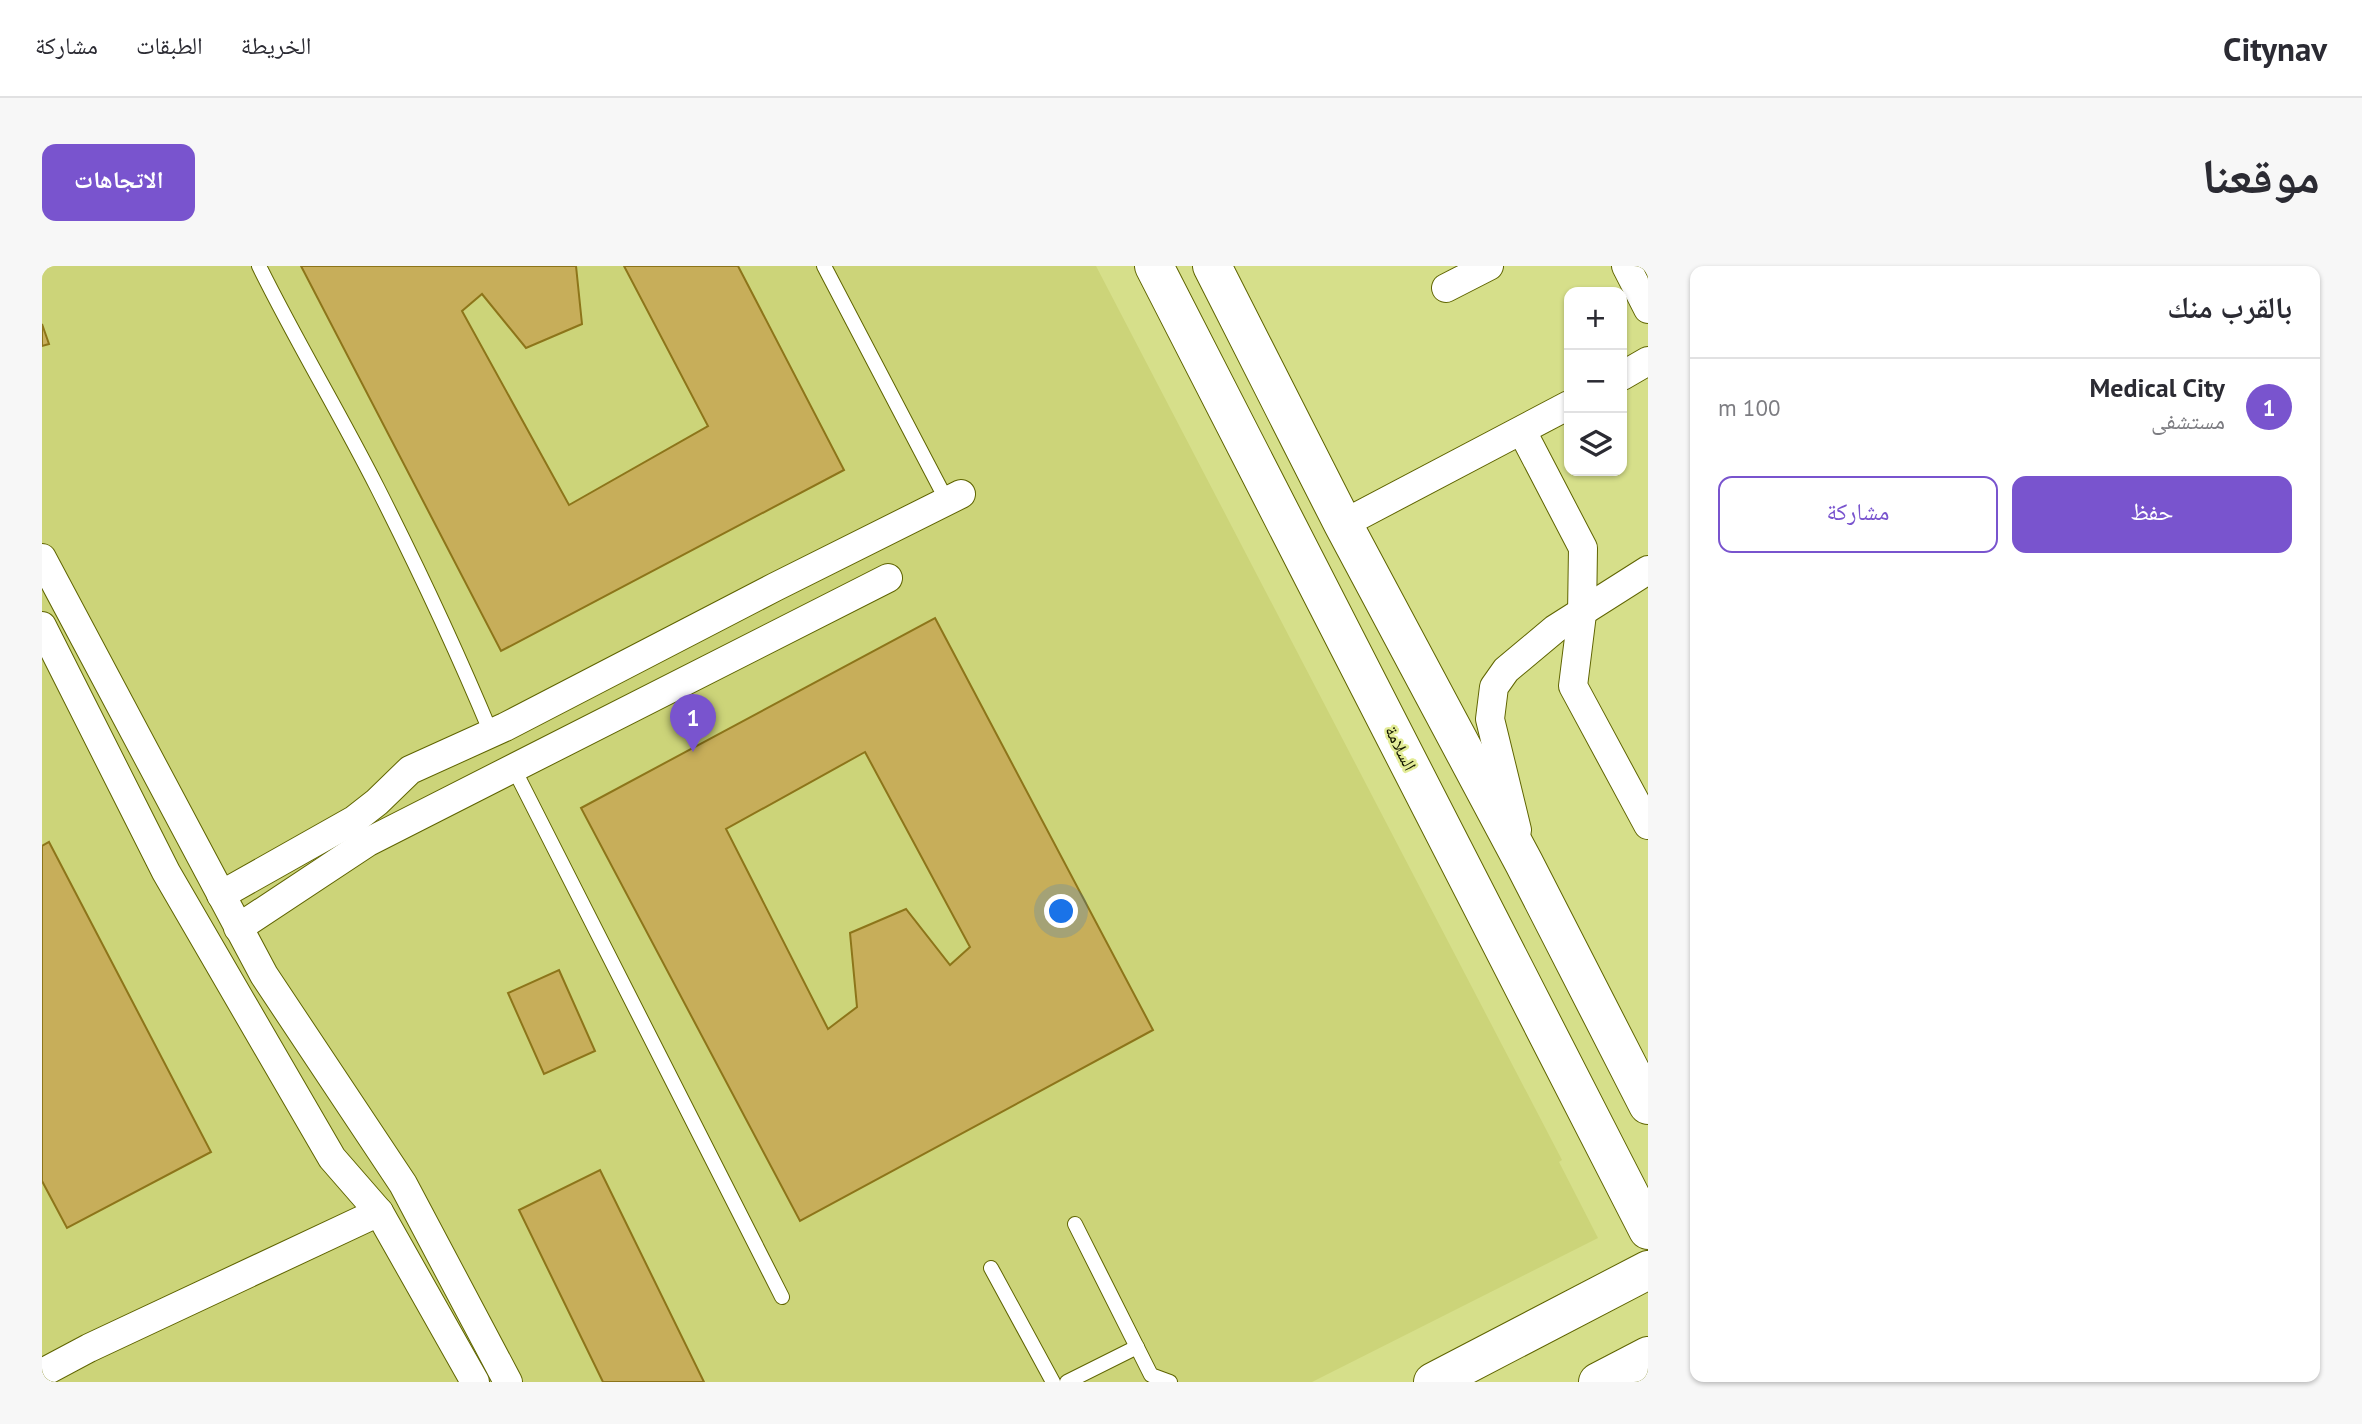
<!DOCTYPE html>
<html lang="ar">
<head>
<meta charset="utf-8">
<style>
  body { margin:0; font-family:"PT Sans","Noto Naskh Arabic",sans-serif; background:#f7f7f7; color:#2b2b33; direction:rtl }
  .controls { position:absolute; right:21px; top:21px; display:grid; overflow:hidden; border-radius:14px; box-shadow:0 2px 5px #0004 }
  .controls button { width:63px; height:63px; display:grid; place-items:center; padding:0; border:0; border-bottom:2px solid #e1e1e2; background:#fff; color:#2b2b33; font:35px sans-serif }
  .you { position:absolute; left:1020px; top:646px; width:24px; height:24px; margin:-18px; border:5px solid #fff; border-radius:50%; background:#1a73e8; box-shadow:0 0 0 10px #1a73e833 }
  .badge { display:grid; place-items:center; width:46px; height:46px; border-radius:50%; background:#7954ce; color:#fff; font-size:23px; font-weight:700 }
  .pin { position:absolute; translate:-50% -58px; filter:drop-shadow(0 2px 4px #0008) }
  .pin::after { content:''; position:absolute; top:37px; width:24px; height:21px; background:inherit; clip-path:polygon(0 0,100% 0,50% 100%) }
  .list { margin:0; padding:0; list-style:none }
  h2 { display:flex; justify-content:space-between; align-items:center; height:91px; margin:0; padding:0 28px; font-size:30px }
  h2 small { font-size:23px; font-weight:400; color:#7c7c81 }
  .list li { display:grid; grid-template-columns:46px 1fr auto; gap:21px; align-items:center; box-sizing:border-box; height:98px; padding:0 28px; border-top:2px solid #e1e1e2 }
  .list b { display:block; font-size:26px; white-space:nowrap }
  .list p { margin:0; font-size:23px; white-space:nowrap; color:#7c7c81 }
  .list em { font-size:23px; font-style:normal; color:#7c7c81 }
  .actions { display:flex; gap:14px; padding:21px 28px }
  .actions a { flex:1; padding:16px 0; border:2px solid #7954ce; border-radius:14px; text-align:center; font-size:24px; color:#7954ce }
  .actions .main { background:#7954ce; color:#fff }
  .icon { flex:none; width:38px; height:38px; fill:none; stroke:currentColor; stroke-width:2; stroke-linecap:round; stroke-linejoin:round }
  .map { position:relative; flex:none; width:1606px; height:1116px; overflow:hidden; direction:ltr; border-radius:14px }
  header { display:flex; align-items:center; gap:42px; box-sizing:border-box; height:98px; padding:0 35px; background:#fff; border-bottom:2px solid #e1e1e2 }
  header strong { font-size:33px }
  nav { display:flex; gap:38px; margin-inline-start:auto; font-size:24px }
  .intro { display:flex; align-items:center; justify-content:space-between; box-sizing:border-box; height:168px; padding:0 42px }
  h1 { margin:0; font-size:49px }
  .button { padding:18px 32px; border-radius:14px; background:#7954ce; color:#fff; font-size:24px; font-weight:700 }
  main { display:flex; gap:42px; padding:0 42px }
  aside { flex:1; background:#fff; border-radius:14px; box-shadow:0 2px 5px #0004 }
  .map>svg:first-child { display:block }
  .built { fill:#ccd479 }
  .building { fill:#c7ae5a; stroke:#8d751a; stroke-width:2; fill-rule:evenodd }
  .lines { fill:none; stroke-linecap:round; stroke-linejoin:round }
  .lane-casing { stroke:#5f6400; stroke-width:16 }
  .street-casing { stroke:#5f6400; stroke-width:30 }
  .secondary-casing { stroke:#5f6400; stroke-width:40 }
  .highway-casing { stroke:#5f6400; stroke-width:40 }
  .lane { stroke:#fff; stroke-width:14 }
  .street { stroke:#fff; stroke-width:28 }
  .secondary { stroke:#fff; stroke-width:38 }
  .highway { stroke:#fff; stroke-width:38 }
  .labels { text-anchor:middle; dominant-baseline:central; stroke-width:5; stroke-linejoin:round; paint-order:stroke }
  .street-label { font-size:18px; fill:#161801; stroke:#e3ec97 }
</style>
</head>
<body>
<header>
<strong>Citynav</strong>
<nav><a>الخريطة</a><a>الطبقات</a><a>مشاركة</a></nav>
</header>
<div class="intro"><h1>موقعنا</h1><a class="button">الاتجاهات</a></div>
<main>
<aside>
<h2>بالقرب منك<small></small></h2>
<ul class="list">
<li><span class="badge">1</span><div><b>Medical City</b><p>مستشفى</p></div><em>100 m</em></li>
</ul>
<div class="actions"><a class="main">حفظ</a><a>مشاركة</a></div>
</aside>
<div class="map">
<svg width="1606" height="1116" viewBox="0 0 1606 1116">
  <rect width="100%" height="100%" fill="#d6df8a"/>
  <path class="built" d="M0 0H1054L1520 894 1517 896 1556 972 1270 1116H0Z"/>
  <g class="building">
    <path d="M259 0H534L540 58 484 82 440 28 420 45 527 239 666 160 582 0H696L802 204 459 385Z"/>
    <path d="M0 58 7 78 0 80Z"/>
    <path d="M893 352 1111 764 758 955 539 542ZM823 486 928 681 908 699 864 643 808 667 815 741 786 763 684 563Z"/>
    <path d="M7 576 169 886 25 962 0 915V580Z"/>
    <path d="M517 704 553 785 502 808 466 727Z"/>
    <path d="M558 904 662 1116H561L477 944Z"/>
  </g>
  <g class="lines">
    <defs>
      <g id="lane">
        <path d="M217 0C254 75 297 146 335 221 376 302 414 383 449 467"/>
        <path d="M782 0 905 235"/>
        <path d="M472 503 740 1031"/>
        <path d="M1033 958 1109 1109 1128 1116"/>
        <path d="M949 1002 1011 1116"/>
        <path d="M1025 1116 1095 1081"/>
      </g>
      <g id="street">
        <path d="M1584 0 1606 43"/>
        <path d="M1404 22 1447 0"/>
        <path d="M1580 110 1606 95"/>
        <path d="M1480 165 1541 282 1540 348 1531 420 1606 559"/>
        <path d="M1301 258 1527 139"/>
        <path d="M0 292 222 709 361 918 466 1116"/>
        <path d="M0 360 124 606 290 892 337 946 433 1116"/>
        <path d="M1475 564 1448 453 1452 421 1464 404 1513 363 1606 304"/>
        <path d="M179 629 312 554 335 536 368 504 463 461 733 321 919 228"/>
        <path d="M196 662 326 576 846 312"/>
        <path d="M0 1107 47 1082 337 946"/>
      </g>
      <g id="secondary">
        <path d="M1112 0 1606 964"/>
        <path d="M1170 0 1301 258 1482 597 1606 839"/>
      </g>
      <g id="highway">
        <path d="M1391 1116 1606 1004"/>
        <path d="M1556 1116 1606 1090"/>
      </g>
    </defs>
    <use href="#lane" class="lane-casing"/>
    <use href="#street" class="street-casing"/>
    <use href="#secondary" class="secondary-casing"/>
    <use href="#highway" class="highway-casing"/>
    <use href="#lane" class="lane"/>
    <use href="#street" class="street"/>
    <use href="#secondary" class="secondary"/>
    <use href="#highway" class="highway"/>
  </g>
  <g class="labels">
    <g class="street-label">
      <text transform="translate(1359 482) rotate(63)">السلامة</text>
    </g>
  </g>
</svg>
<div class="controls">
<button>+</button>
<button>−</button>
<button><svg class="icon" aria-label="layers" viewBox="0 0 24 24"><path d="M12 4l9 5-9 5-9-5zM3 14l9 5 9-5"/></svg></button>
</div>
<div class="you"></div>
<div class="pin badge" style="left:651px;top:486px">1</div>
</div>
</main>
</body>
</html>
